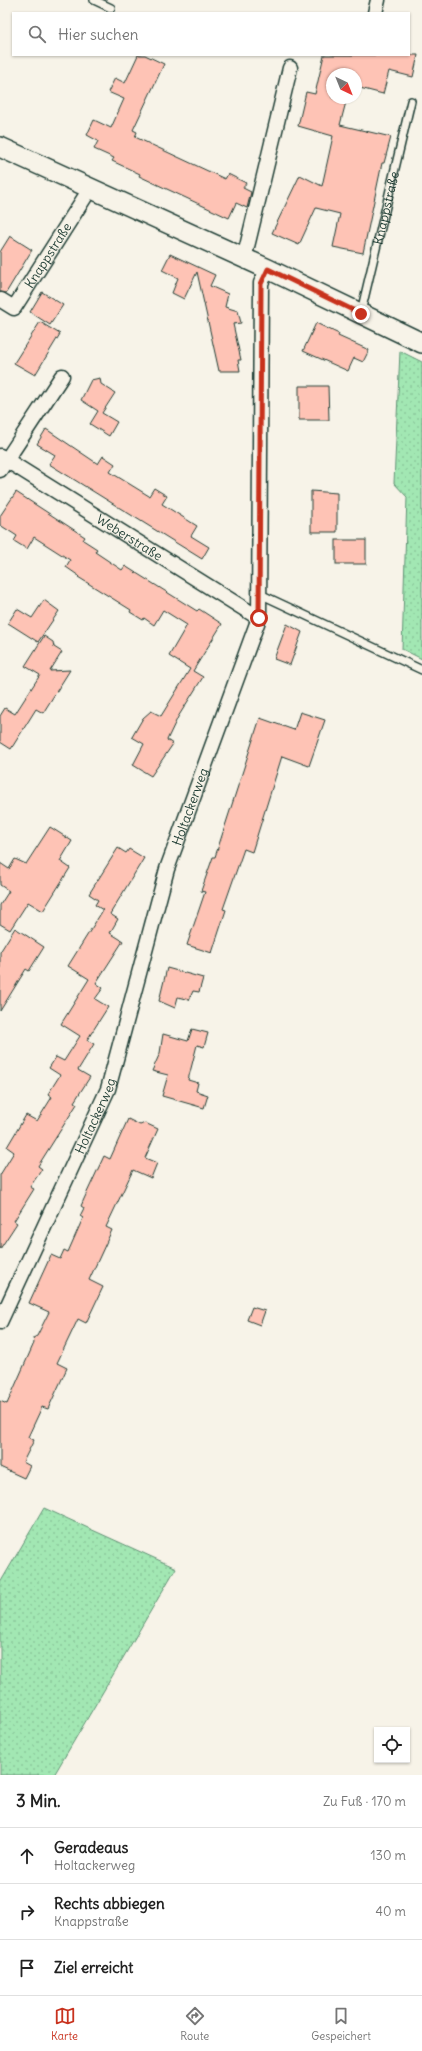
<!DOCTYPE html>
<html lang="de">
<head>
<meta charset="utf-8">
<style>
  body { margin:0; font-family:Delius,sans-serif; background:#f2f2f2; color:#222 }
  .controls { position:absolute; right:12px; bottom:12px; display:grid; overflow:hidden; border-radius:0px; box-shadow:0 1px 3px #0004 }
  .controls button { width:36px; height:36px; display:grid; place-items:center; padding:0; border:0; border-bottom:1px solid #e0e0e0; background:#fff; color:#222; font:20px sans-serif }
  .compass { position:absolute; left:326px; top:68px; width:36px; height:36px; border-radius:50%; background:#fff; box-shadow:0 1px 3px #0004; rotate:137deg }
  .stop { position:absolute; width:12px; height:12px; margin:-9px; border:3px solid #c8321e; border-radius:50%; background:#fff }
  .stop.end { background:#c8321e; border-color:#fff; box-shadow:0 1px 4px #0008 }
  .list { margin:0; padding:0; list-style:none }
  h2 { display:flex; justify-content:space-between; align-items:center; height:52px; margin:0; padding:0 16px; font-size:17px }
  h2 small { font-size:13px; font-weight:400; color:#767676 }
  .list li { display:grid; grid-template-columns:26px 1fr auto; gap:12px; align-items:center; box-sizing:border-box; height:56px; padding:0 16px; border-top:1px solid #e0e0e0 }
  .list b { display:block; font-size:15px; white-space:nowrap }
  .list p { margin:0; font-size:13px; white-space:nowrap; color:#767676 }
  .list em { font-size:13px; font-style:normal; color:#767676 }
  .icon { flex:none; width:22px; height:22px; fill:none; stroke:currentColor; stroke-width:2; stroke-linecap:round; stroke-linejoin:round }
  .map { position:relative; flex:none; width:422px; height:1775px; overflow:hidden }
  .search { position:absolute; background:#fff; box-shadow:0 1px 3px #0004; left:12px; right:12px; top:12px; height:44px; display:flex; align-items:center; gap:10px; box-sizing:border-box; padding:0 14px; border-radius:0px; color:#767676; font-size:15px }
  .sheet { height:220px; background:#fff }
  nav { display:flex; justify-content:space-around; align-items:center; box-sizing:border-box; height:56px; border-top:1px solid #e0e0e0; background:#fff; font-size:11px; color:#767676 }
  nav a { display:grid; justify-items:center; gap:2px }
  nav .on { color:#c8321e }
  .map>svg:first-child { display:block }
  .grass { fill:url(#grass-dots); stroke:#609274 }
  .building { fill:#fec3b5; stroke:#1f3d34 }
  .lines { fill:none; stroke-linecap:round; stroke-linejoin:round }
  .lane-casing { stroke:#1f3d34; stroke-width:10 }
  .street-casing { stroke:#1f3d34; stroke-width:17 }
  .secondary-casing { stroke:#1f3d34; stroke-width:22 }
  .lane { stroke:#f7f3e8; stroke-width:7 }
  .street { stroke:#f7f3e8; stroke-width:14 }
  .secondary { stroke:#f7f3e8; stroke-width:19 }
  .route { stroke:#c8321e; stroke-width:5 }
  .labels { text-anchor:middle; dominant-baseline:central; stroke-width:3.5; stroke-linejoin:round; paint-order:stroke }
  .street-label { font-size:13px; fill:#1f3d34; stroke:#f7f3e8 }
</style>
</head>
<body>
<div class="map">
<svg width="422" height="1775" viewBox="0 0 422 1775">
  <defs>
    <pattern id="grass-dots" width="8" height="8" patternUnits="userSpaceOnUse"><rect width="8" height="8" fill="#a2e7b3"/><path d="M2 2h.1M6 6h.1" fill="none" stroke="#8bc79b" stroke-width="1.8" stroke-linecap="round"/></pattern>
  </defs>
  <rect width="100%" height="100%" fill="#f7f3e8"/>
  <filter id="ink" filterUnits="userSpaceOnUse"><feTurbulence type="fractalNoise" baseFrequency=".025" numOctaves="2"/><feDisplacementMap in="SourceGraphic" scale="8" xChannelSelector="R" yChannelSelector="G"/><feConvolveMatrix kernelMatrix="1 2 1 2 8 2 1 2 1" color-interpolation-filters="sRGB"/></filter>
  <g filter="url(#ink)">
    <g class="grass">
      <path d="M400 351 422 362V659L402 649 407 497 394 483Z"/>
      <path d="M44 1508 176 1568 54 1775H0V1583Z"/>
    </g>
    <g class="building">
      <path d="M138 55H145L164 64 133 130 137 132 135 137 225 179 228 174 246 183 243 188 251 192 247 208 236 203 229 218 139 176 140 174 112 161 114 158 94 149 98 141 87 135 94 120 111 128 124 99 108 92 115 78 125 83Z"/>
      <path d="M324 55H418L413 77 389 71 383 94 356 87V74H332V98H347L340 125 391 137 384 163H382L363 253 333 247 340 214 316 208 299 245 272 233 300 175 322 186 333 136 298 126 306 92 315 94Z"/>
      <path d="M10 236 32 250 6 293 0 292V252Z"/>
      <path d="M170 254 215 275 210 286 228 294 225 307 238 311 241 323 233 324 241 360H238L240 371H219L197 272 184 299 172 293 178 278 162 270Z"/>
      <path d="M42 292 63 305 50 325 30 312Z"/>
      <path d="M40 322 60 334 35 375 14 363Z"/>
      <path d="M316 323 339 334 338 336 369 350 363 362 354 358 348 371 303 351Z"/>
      <path d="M100 378 101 384 115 393 102 413 117 422 109 436 90 424 98 411 81 400 91 380Z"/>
      <path d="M299 386H328L329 420H299Z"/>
      <path d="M46 429 98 464 103 456 115 464 110 472 149 496 154 488 167 496 162 504 197 526 191 536 209 547 202 559 49 464 55 455 37 444Z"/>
      <path d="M311 491 337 493V532H311Z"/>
      <path d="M16 492 85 537 83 540 97 549 95 552 122 570 125 566 197 611 199 609 222 624 193 671 203 677 178 717 167 740 173 744 151 776 133 765 144 744 132 737 143 718 151 711 161 716 190 669 169 656 187 625 163 610 154 625 144 618 143 620 130 612 131 610 78 577 79 576 66 567 70 560 34 537 27 549 14 541 17 536 0 525V516Z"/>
      <rect x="336" y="540" width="30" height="24"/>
      <path d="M44 600 59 611 38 642 8 623 17 609 32 618Z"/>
      <path d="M287 624 302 632 290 665 274 659Z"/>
      <path d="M44 636 53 642 54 647 62 652 50 671 70 670 43 713 36 709 11 749 0 742V716L5 708 15 714 40 675 25 666Z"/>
      <path d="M300 712 325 720 309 766 282 756 252 852 244 849 223 909 226 910 212 953 187 945 205 892 201 891 213 857H215L260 718 294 730Z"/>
      <path d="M50 827 72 841 60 861 70 868 43 911 28 902 10 930 0 924V905L9 891 0 885V863L9 869 15 859 26 864Z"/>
      <path d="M118 848 126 853 129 849 144 858 110 914 118 919 110 933 123 941 96 983 103 988 95 999 108 1007 87 1040 94 1044 78 1070 90 1077 74 1102 77 1104 38 1166 42 1169 30 1187 34 1189 14 1221 17 1223 0 1249V1175L14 1152 7 1147 26 1115 37 1121 52 1097 48 1094 60 1075 49 1068 56 1057 64 1061 80 1036 61 1024 89 979 68 966 103 910 95 905 98 900 89 894Z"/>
      <path d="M15 928 44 947 29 971 26 969 0 1011V952Z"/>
      <path d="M167 968 203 978 199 992 193 991 189 1000 178 997 175 1008 159 1001Z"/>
      <path d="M192 1029 208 1033 204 1047 197 1045 188 1080 198 1083 196 1091 208 1095 204 1108 162 1096 168 1075 152 1071 160 1053 163 1034 188 1041Z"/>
      <path d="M128 1119 140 1125 145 1123 158 1129 145 1158 157 1163 151 1178 133 1170 106 1227 112 1230 89 1280 103 1287 86 1323 78 1319 57 1363 67 1368 48 1409 42 1407 28 1437 34 1440 23 1462 30 1466 24 1478 0 1467V1401L7 1404 34 1343 33 1338 37 1336 49 1312 29 1303 51 1255 60 1259 64 1250 68 1252 83 1218 80 1216 84 1208 81 1206 84 1199 104 1156 110 1159Z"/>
      <path d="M252 1307 265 1311 260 1325 247 1320Z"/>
    </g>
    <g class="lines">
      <defs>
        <g id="lane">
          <path d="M94 0 111 8"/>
          <path id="s1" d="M361 312 411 101"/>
          <path d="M260 594 422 670"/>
        </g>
        <g id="street">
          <path d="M375 13 378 0"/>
          <path d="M244 259 290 68"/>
          <path id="s2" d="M1 300 14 308 90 189"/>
          <path id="s3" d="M0 456 259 618"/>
          <path d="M0 470 62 376"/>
          <path id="s4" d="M0 1322 108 1089 167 869 259 618 261 283 268 269"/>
        </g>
        <path id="secondary" d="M0 147 268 269 422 343"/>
      </defs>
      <use href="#lane" class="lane-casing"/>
      <use href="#street" class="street-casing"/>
      <use href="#secondary" class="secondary-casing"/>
      <use href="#lane" class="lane"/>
      <use href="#street" class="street"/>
      <use href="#secondary" class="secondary"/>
    </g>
  </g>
  <g class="lines" filter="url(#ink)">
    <path class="route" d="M259 618 261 284 268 269 361 314"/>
  </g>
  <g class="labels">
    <g class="street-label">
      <text stroke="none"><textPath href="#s1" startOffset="107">Knappstraße</textPath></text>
      <text stroke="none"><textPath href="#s2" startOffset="78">Knappstraße</textPath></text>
      <text stroke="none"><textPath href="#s3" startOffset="153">Weberstraße</textPath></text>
      <text stroke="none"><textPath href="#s4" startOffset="551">Holtackerweg</textPath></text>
      <text stroke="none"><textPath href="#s4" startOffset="227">Holtackerweg</textPath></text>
    </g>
  </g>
</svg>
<div class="controls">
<button><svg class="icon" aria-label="locate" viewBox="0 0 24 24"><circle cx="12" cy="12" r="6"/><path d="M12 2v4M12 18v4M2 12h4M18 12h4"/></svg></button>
</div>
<svg class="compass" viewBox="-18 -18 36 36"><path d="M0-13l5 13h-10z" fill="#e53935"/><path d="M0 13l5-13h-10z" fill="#767676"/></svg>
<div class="stop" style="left:259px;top:618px"></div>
<div class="stop end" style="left:361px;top:314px"></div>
<div class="search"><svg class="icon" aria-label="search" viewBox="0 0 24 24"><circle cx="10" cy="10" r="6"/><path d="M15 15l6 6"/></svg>Hier suchen</div>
</div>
<section class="sheet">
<h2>3 Min.<small>Zu Fuß · 170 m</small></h2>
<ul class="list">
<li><svg class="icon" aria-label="ahead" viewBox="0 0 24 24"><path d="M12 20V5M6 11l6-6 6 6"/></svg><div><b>Geradeaus</b><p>Holtackerweg</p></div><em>130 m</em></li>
<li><svg class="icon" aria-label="right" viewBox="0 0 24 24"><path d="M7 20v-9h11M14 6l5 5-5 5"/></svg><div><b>Rechts abbiegen</b><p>Knappstraße</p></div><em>40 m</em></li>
<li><svg class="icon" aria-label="arrive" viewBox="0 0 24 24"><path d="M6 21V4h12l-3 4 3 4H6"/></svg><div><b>Ziel erreicht</b></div></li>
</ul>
</section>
<nav>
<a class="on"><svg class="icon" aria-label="map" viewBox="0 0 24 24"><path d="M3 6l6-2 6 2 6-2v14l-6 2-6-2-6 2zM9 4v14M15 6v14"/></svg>Karte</a>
<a><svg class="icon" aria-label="directions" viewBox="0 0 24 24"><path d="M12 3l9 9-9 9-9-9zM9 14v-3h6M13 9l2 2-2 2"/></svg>Route</a>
<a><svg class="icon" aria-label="saved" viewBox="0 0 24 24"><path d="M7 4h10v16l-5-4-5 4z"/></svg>Gespeichert</a>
</nav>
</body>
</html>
